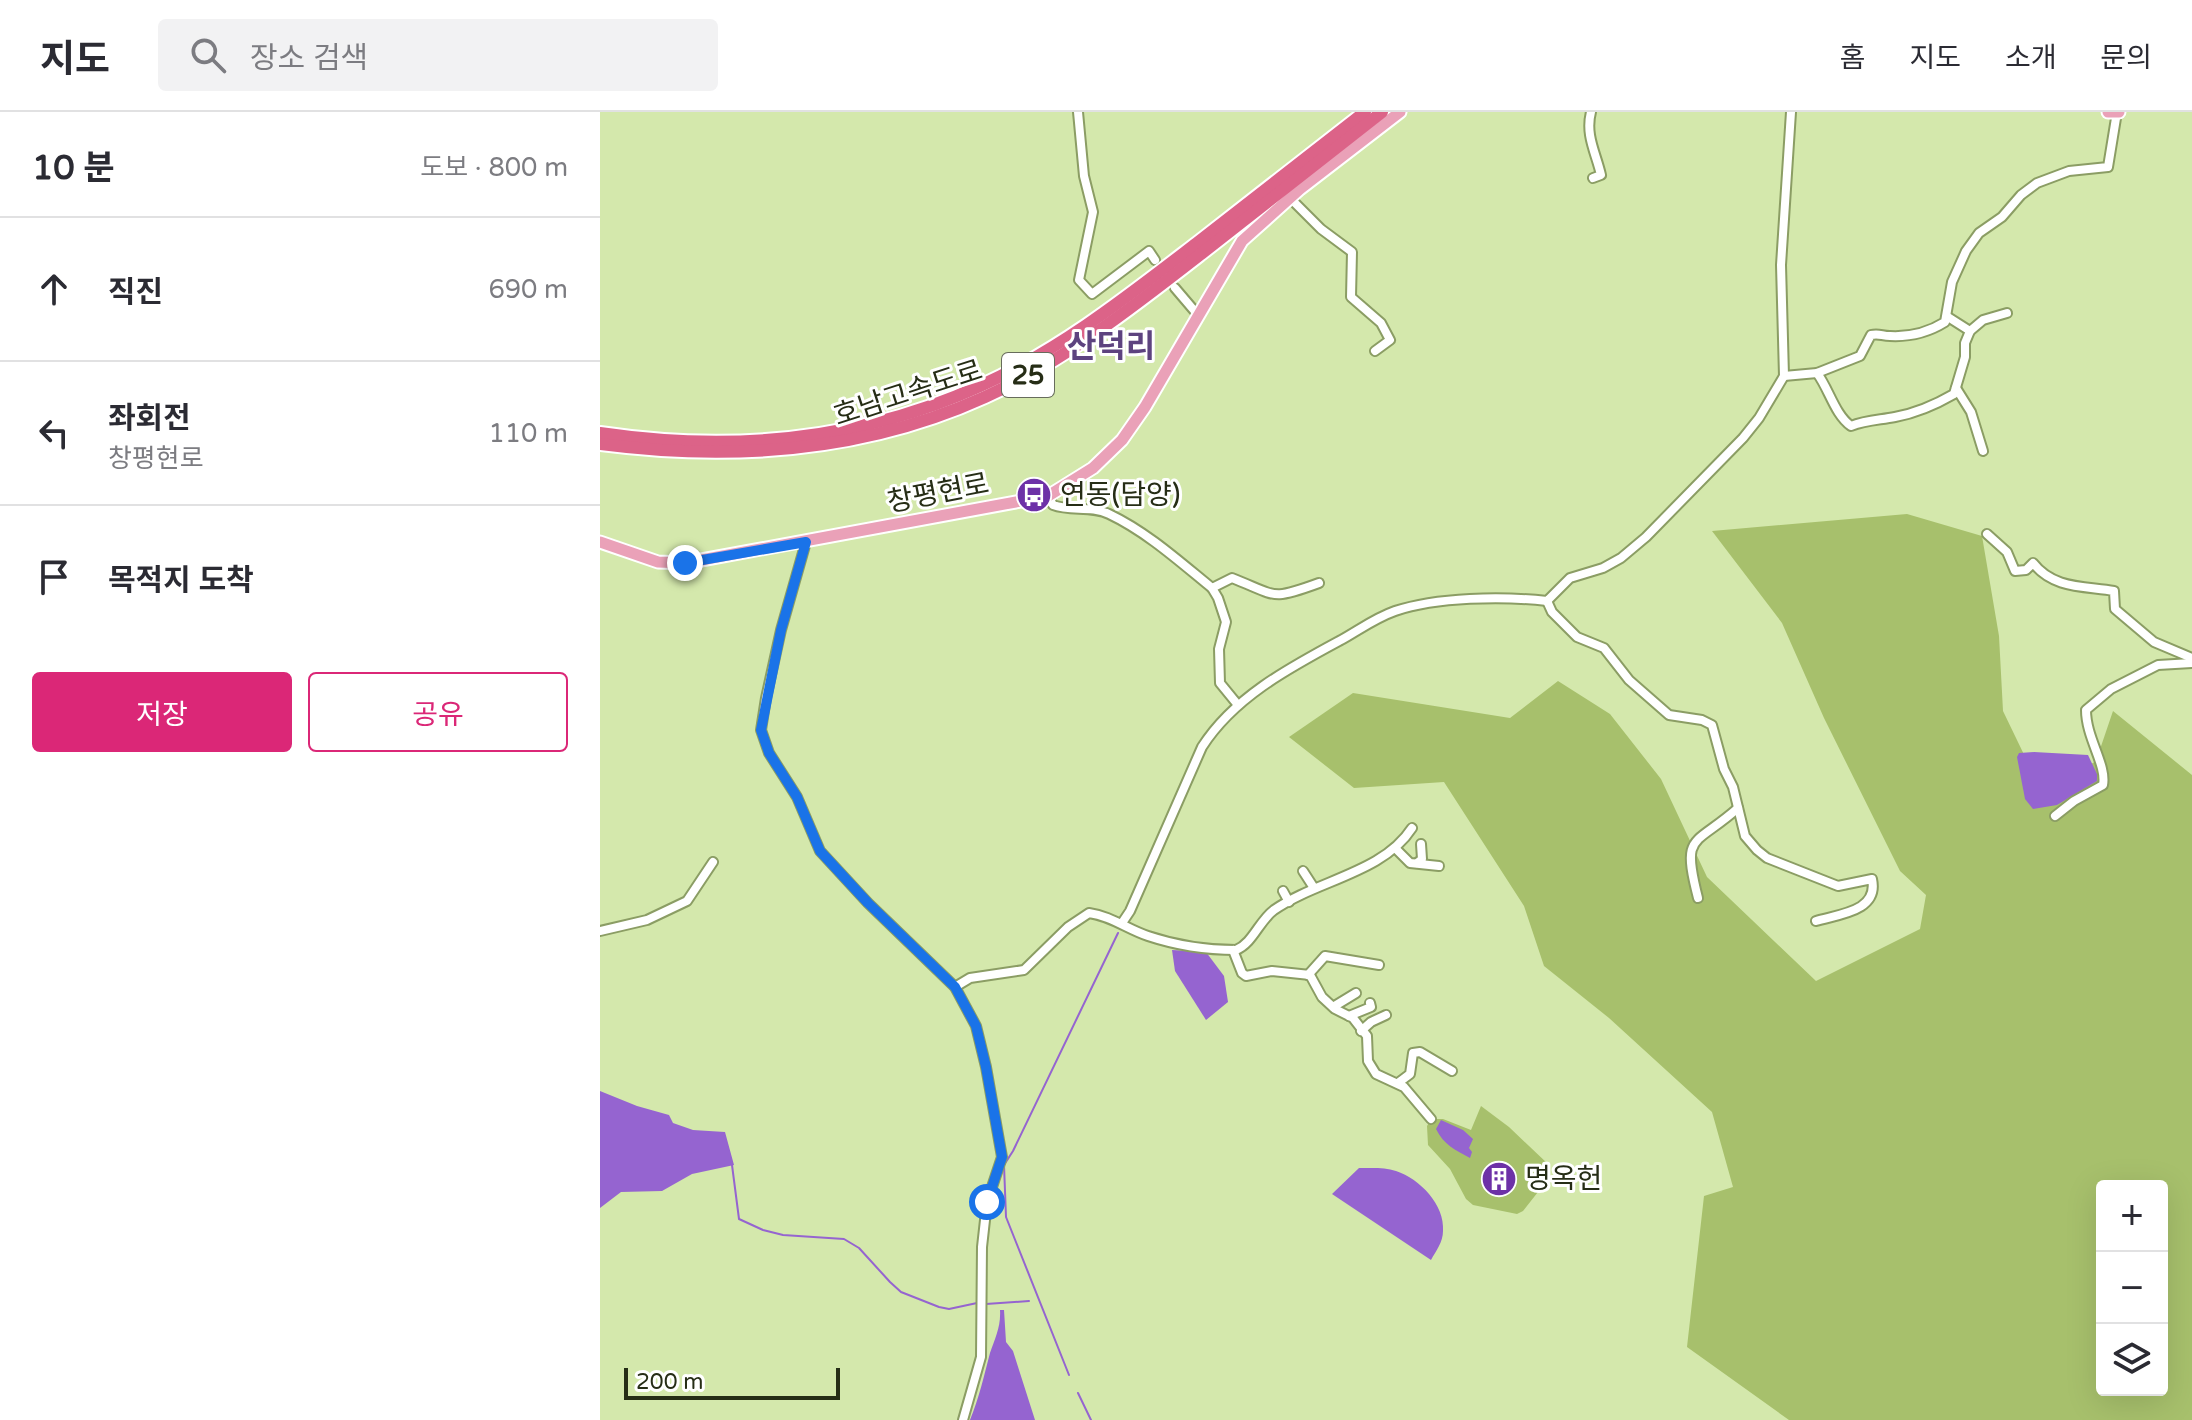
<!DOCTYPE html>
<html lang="ko">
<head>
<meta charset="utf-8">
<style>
  body { margin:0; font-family:"Varela Round","Noto Sans KR",sans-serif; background:#f2f2f3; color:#2b2b33 }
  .controls { position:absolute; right:24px; bottom:24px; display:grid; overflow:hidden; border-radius:8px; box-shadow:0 8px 32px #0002 }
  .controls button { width:72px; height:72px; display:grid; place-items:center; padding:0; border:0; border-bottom:2px solid #e1e1e2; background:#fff; color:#2b2b33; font:40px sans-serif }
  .scale { position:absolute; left:24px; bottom:20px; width:216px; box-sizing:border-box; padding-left:8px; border:4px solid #262d16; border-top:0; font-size:22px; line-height:28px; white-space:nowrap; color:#262d16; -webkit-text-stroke:6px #fff; paint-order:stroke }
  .stop { position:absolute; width:24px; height:24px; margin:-18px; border:6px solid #1a73e8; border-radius:50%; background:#fff }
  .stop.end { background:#1a73e8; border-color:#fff; box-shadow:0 2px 8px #0008 }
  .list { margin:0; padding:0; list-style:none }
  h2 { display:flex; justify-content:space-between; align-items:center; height:104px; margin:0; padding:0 32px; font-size:34px }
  h2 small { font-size:26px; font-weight:400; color:#7c7c81 }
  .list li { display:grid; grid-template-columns:52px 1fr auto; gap:24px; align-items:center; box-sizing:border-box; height:144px; padding:0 32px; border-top:2px solid #e1e1e2 }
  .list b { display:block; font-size:30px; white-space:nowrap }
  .list p { margin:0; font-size:26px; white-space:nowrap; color:#7c7c81 }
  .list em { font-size:26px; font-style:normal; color:#7c7c81 }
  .actions { display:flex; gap:16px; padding:24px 32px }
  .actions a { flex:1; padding:18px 0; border:2px solid #db2777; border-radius:8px; text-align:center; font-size:28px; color:#db2777 }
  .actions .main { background:#db2777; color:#fff }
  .icon { flex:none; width:44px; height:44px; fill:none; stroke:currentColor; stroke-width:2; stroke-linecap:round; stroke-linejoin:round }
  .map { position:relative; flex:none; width:1592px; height:1308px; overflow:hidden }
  header { display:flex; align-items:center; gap:48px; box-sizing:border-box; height:112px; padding:0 40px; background:#fff; border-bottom:2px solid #e1e1e2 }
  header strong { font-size:38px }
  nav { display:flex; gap:44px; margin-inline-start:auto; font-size:28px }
  .search { width:560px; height:72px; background:#f2f2f3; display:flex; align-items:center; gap:20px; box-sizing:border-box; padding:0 28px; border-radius:8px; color:#7c7c81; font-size:30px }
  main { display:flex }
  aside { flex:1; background:#fff }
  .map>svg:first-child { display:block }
  .green { fill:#a7c06c; fill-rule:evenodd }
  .water { fill:#9564d0 }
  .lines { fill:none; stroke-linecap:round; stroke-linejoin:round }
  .stream { stroke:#9564d0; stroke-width:2 }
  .minor-casing { stroke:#8b9d64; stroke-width:12 }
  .major-casing { stroke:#fff; stroke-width:15 }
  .highway-casing { stroke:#fff; stroke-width:16 }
  .minor { stroke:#fff; stroke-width:8 }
  .major { stroke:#eaa1b8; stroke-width:11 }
  .highway { stroke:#dc6388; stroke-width:12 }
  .route { stroke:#1a73e8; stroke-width:10 }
  .labels { text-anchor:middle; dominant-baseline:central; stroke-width:6; stroke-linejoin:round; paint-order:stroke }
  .shield { fill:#fff; stroke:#676c5c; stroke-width:2 }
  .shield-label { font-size:26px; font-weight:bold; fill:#262d16 }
  .street-label { font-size:28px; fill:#262d16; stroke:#fff }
  .poi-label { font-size:28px; fill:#262d16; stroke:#fff; text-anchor:start }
  .quarter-label { font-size:32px; font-weight:bold; fill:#5d437f; stroke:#fff }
</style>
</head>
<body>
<header>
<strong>지도</strong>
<div class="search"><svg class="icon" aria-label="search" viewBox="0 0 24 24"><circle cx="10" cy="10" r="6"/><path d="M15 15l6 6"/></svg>장소 검색</div>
<nav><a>홈</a><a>지도</a><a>소개</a><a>문의</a></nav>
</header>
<main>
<aside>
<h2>10 분<small>도보 · 800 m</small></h2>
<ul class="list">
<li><svg class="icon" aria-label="ahead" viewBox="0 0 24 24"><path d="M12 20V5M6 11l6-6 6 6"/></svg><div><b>직진</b></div><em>690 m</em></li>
<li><svg class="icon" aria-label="left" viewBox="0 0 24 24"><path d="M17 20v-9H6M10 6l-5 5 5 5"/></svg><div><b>좌회전</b><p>창평현로</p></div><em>110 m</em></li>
<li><svg class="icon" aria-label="arrive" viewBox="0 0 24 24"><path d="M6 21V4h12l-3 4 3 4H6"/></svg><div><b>목적지 도착</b></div></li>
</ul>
<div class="actions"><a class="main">저장</a><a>공유</a></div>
</aside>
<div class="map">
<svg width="1592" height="1308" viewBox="0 0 1592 1308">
  <rect width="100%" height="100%" fill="#d4e8ac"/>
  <g class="green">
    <path d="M1307 402 1382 424 1399 524 1403 599 1443 682 1496 649 1513 599 1592 663V1308H1189L1087 1235 1104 1084 1133 1075 1112 1000 1009 906 944 854 924 794 844 670 754 676 689 625 753 581 910 606 958 569 1010 602 1061 667 1107 765 1216 869 1320 817 1326 783 1300 759 1224 606 1182 511 1112 419ZM1502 1074H1562V1278H1502Z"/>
    <path d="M881 994 909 1015 948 1052 949 1066 923 1099 917 1102 873 1093 866 1087 850 1057 828 1033 827 1014 831 1007H843L871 1018Z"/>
  </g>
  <g class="water">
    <path d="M1434 640 1488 643 1497 662V669L1457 693 1433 697 1425 687 1417 645 1419 641Z"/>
    <path d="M572 838 606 840 624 864 628 890 606 908 575 859Z"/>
    <path d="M0 979 37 994 69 1003 73 1011 93 1018 125 1020 134 1053 92 1062 62 1079 21 1080 0 1096Z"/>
    <path d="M841 1008 863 1018 873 1027 869 1036 872 1040 870 1046C855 1038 844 1033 836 1017Z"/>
    <path d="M759 1056C771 1056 785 1055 796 1059 820 1067 845 1093 843 1119 843 1130 836 1139 831 1148L732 1082Z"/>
    <path d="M400 1198H404L406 1230 413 1239 435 1308H370C379 1286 384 1264 390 1241 395 1226 401 1215 400 1198Z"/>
  </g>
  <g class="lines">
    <g class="stream">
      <path d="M132 1053 139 1107 163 1118 183 1123 244 1127 259 1136 290 1170 301 1180 339 1195 349 1197 377 1191"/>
      <path d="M386 1192 429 1189"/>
      <path d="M469 1263 406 1105 404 1053 413 1039 518 821"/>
      <path d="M478 1281 491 1308"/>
    </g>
    <defs>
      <g id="minor">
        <path d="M478 0 484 64 493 100 479 168 492 182 549 139 555 148"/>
        <path d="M991 0C985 23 996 41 1001 63L993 66"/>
        <path d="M690 86 721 117 752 140 751 185 781 211 790 228 775 239"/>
        <path d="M575 176 598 203"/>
        <path d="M1348 205 1370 219"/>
        <path d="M1217 261C1229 277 1235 303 1251 314 1266 308 1280 308 1295 305 1317 301 1335 293 1354 282L1365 245V231L1370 219 1383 208 1407 201"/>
        <path d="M1184 264 1217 261 1260 244 1271 223C1279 221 1282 224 1290 224 1309 225 1329 220 1345 210L1352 170 1366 139 1379 121 1402 105 1421 83 1437 71 1469 59 1508 55 1517 0"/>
        <path d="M1356 276 1371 300 1383 339"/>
        <path d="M448 384 453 393C471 400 490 393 509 402 547 420 580 450 612 476L632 466C678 484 670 489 719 471"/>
        <path d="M1387 422 1407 440 1415 459 1426 458 1433 451C1453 477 1484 474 1514 479L1515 497 1554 530 1592 546"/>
        <path d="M206 430 181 518 166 586 161 618 169 641 197 685 220 739 268 791 355 875 376 914 386 955 402 1045 387 1090 382 1135 381 1245 363 1308"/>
        <path d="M612 476 618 486 626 510 619 537 620 571 638 593"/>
        <path d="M947 489 952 500 977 525 1004 536 1029 568 1069 603 1102 608 1112 613 1124 657 1133 675 1145 724 1157 738 1167 746 1238 774 1272 767C1279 799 1240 802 1216 809"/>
        <path d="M1455 704 1474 689 1503 673C1507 653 1486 626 1486 598L1511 577 1558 553 1592 551"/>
        <path d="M795 736 810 751 839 754"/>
        <path d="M817 751 822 747 821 732"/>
        <path d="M703 759 714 776"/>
        <path d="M683 779 689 790"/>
        <path d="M1098 786C1081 720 1094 735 1138 696"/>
        <path d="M522 811 530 799 602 635C634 585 689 556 741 528 759 518 775 506 795 499 837 485 902 484 947 489L970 466 1003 456 1021 446 1046 425 1143 326 1159 306 1184 264 1181 153 1191 0"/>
        <path d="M0 819 47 808 87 789 113 750"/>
        <path d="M633 838 642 861 646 864 672 859 710 863 722 885 735 897 753 906 767 924 768 949 776 962 804 975 831 1007"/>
        <path d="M708 863 725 844 779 853"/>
        <path d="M355 875 370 866 424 858 468 815 489 801C511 804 527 817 548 824 575 833 608 838 636 838 653 831 659 809 674 798 717 768 783 761 812 716"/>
        <path d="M733 895 756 881"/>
        <path d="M749 904 771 895 770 891"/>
        <path d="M761 919 771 910 786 903"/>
        <path d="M798 971 810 962 813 941 820 940 852 959"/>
      </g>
      <g id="major">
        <path d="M1508 0H1519"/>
        <path d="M0 430 58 450 85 451 448 384 493 356 522 328 545 295 642 129 700 77 800 0"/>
      </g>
      <g id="highway">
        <path d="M0 321C129 340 260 329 380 274 460 238 528 184 597 131 653 87 709 44 765 0"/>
        <path d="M0 332C130 349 264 340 385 285 464 249 533 195 601 142 661 95 722 47 782 0"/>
      </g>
    </defs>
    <use href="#minor" class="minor-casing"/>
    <use href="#major" class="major-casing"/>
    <use href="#highway" class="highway-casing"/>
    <use href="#minor" class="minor"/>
    <use href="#major" class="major"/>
    <use href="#highway" class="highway"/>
  </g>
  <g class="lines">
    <path class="route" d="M85 451 206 430 181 518 161 618 169 641 197 685 220 739 268 791 355 875 376 914 386 955 402 1045 387 1090"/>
  </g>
  <defs>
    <symbol id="bus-disc" viewBox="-11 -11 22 22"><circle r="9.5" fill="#6d31a7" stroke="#fff"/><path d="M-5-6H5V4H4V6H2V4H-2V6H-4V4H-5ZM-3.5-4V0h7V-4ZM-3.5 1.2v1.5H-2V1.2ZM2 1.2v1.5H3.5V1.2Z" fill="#fff"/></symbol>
    <symbol id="building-disc" viewBox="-11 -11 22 22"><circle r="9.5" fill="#6d31a7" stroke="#fff"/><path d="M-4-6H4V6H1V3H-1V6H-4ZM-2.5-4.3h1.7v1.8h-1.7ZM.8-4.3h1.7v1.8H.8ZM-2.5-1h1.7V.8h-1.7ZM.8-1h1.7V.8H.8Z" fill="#fff"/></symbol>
  </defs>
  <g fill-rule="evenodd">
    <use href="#bus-disc" x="414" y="363" width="40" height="40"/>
    <use href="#building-disc" x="879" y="1047" width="40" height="40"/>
  </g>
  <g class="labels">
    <rect class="shield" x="402" y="241" width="52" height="44" rx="6"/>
    <g class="shield-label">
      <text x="428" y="263">25</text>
    </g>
    <g class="street-label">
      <text transform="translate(308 281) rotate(-18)">호남고속도로</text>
      <text transform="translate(338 381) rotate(-11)">창평현로</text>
    </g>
    <g class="poi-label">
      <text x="460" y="383">연동(담양)</text>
      <text x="925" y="1067">명옥헌</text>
    </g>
    <g class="quarter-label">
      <text x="511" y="235">산덕리</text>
    </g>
  </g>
</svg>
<div class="controls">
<button>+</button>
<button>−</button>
<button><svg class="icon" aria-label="layers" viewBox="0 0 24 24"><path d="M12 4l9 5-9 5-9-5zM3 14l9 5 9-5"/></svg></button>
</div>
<div class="scale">200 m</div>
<div class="stop" style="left:387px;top:1090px"></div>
<div class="stop end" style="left:85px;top:451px"></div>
</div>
</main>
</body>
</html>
